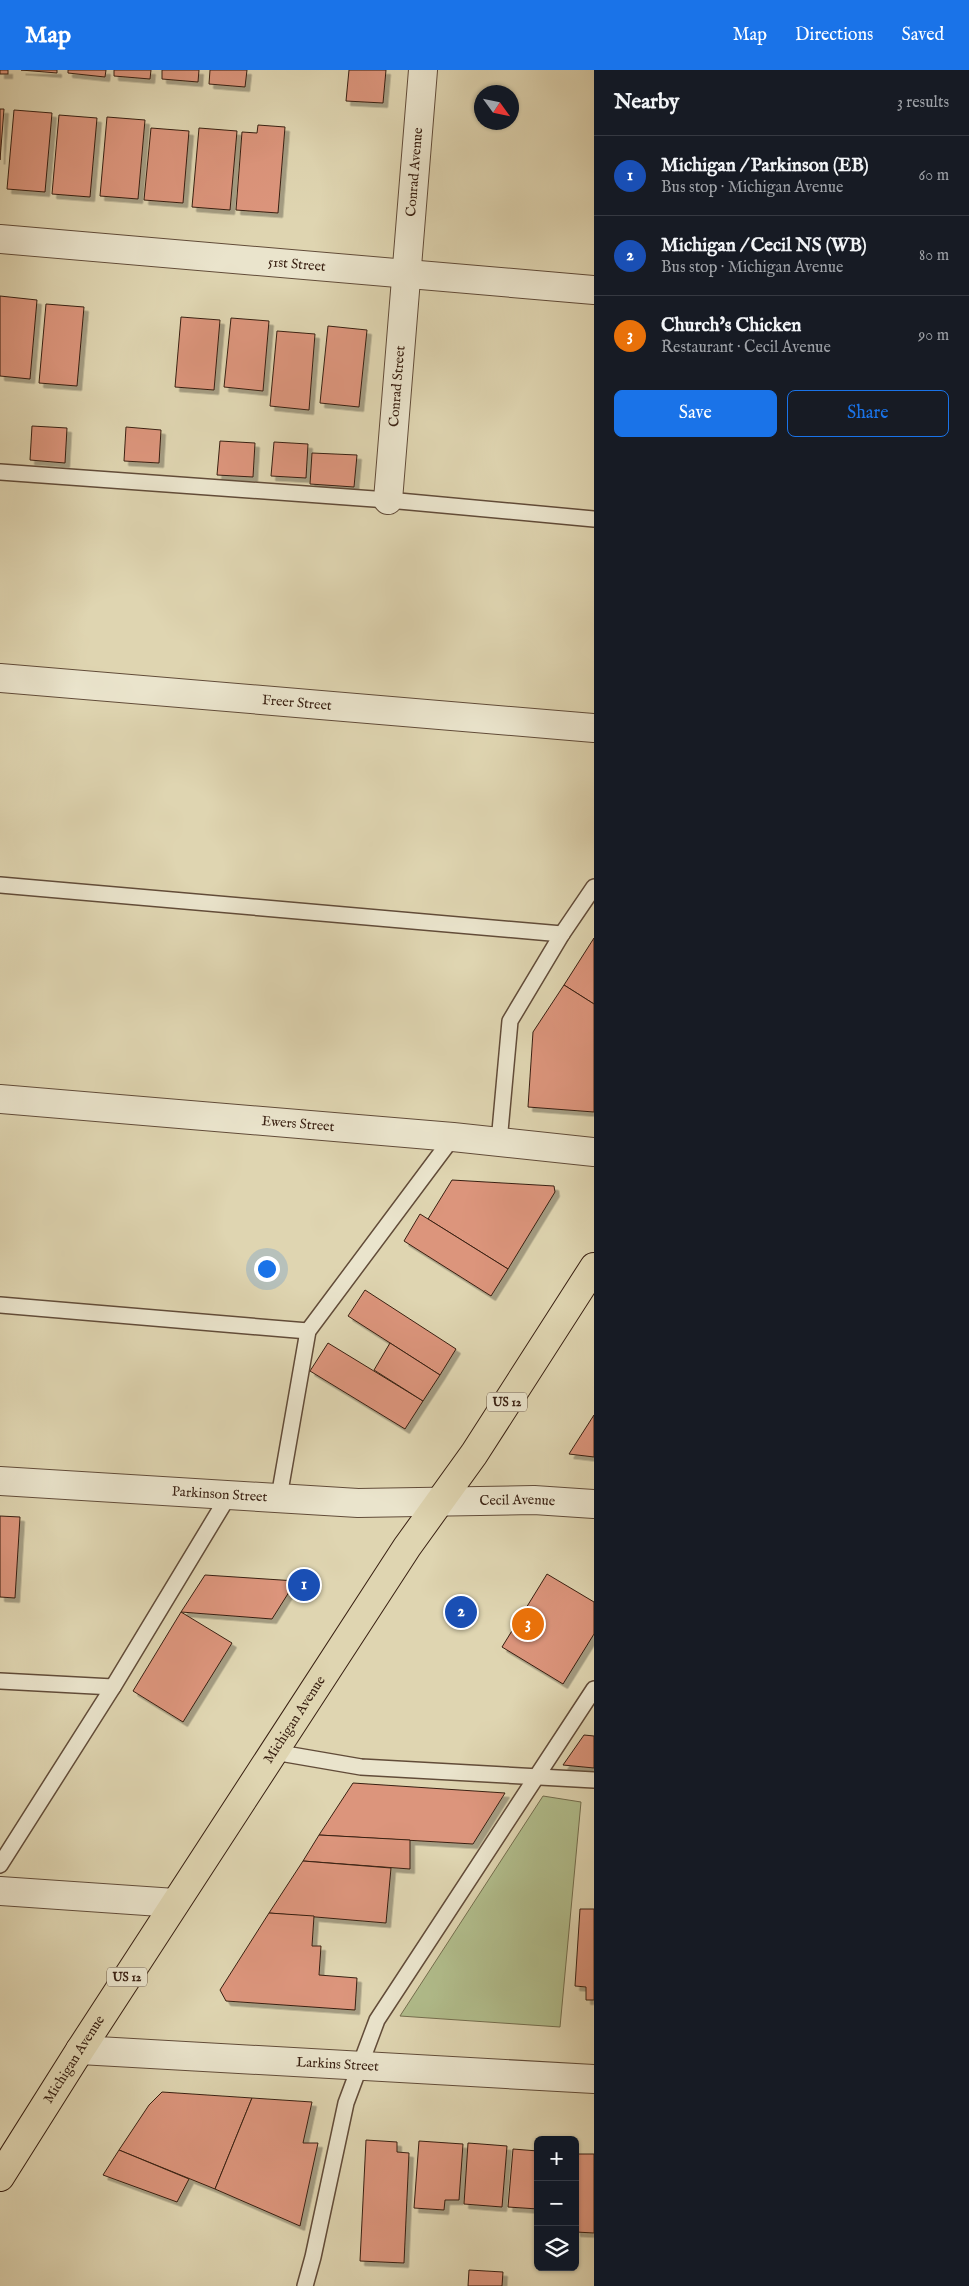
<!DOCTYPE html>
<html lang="en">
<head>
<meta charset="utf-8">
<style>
  body { margin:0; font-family:"IM FELL English",serif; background:#20242c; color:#f1f3f6 }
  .controls { position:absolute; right:15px; bottom:15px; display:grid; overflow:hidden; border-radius:8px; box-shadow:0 1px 4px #0004 }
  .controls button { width:45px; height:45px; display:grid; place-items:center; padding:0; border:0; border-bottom:1px solid #363941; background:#171b24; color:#f1f3f6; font:25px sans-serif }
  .compass { position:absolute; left:474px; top:15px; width:45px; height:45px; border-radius:50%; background:#171b24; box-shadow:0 1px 4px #0004; rotate:123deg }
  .you { position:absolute; left:266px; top:1198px; width:18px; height:18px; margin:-12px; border:4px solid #fff; border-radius:50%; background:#1a73e8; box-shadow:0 0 0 8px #1a73e833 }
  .badge { display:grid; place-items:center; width:32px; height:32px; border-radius:50%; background:#1a73e8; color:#fff; font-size:16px; font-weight:700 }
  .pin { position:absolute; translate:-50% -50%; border:2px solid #fff; box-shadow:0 1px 5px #0006 }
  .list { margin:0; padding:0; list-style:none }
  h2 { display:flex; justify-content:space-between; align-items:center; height:65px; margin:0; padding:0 20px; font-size:21px }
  h2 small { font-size:16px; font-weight:400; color:#9ea1a6 }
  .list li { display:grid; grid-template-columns:32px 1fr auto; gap:15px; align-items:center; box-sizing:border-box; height:80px; padding:0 20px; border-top:1px solid #363941 }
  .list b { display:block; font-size:19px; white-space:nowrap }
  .list p { margin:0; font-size:16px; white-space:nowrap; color:#9ea1a6 }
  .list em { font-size:16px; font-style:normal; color:#9ea1a6 }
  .actions { display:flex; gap:10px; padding:15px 20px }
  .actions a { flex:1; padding:11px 0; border:1px solid #1a73e8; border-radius:8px; text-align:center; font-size:18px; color:#1a73e8 }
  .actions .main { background:#1a73e8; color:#fff }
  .icon { flex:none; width:28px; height:28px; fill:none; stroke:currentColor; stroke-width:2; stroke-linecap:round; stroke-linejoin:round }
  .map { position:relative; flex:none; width:594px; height:2216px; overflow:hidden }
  header { display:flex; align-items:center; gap:30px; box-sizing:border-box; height:70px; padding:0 25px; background:#1a73e8; color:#fff }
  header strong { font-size:24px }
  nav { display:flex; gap:28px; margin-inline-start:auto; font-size:18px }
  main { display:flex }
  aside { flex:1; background:#171b24 }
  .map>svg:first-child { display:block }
  .green { fill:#b1bd8c; stroke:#746e4e }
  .building { fill:#dc957b; stroke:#381f11; filter:url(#shadow) }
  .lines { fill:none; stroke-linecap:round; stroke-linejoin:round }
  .lane-casing { stroke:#624c39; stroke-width:18 }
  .street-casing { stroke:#624c39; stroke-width:30 }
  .primary-casing { stroke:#381f11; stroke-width:30 }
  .lane { stroke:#eae4cc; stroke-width:15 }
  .street { stroke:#eae4cc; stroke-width:28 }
  .primary { stroke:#dfd5b1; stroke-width:28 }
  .labels { text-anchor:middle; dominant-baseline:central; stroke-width:4; stroke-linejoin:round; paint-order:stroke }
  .shield { fill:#eae4cc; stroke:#6d5a49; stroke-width:1 }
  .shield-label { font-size:12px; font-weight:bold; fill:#381f11 }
  .street-label { font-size:14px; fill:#381f11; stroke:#eae4cc }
</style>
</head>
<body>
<header>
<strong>Map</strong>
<nav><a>Map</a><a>Directions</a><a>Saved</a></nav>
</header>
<main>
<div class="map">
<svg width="594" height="2216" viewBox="0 0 594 2216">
  <defs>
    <filter id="shadow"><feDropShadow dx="4.5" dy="4.5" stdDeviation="0" flood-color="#0004"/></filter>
  </defs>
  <rect width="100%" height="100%" fill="#dfd5b1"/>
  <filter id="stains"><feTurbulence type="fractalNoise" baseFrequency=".004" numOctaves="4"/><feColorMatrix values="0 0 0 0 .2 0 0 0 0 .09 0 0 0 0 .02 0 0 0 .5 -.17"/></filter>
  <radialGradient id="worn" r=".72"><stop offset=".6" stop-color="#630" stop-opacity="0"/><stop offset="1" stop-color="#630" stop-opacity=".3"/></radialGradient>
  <path class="green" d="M543 1726 581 1732 560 1957 400 1946Z"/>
  <g class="building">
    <rect x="0" y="0" width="8" height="4"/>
    <path d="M21 0H57V3Z"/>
    <path d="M68 0H106L105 7 68 3Z"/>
    <path d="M114 0H151L150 9 114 6Z"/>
    <path d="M162 0H199L198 12 162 9Z"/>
    <path d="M210 0H247L245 17 209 14Z"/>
    <path d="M349 0H386L383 33 346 31Z"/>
    <path d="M0 39H4L0 90Z"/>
    <path d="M14 40 52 43 45 122 7 119Z"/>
    <path d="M59 45 97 48 90 127 52 124Z"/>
    <path d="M107 47 145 50 138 129 100 126Z"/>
    <path d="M258 55 285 57 278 143 236 140 242 62 257 63Z"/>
    <path d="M151 58 189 61 183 133 144 130Z"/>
    <path d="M199 58 237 61 230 140 192 137Z"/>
    <path d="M0 226 37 230 30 309 0 306Z"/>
    <path d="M46 234 84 237 77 316 39 313Z"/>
    <path d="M181 247 220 250 214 320 175 317Z"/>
    <path d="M231 248 269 251 263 321 224 317Z"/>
    <path d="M328 256 367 260 359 337 320 333Z"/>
    <path d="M277 261 315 264 309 340 270 336Z"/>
    <path d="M32 356 67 358 65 393 30 390Z"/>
    <path d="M126 357 161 360 159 393 124 391Z"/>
    <path d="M220 371 255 373 253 407 217 405Z"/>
    <path d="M274 372 308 374 306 408 271 406Z"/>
    <path d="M312 383 357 385 354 417 310 414Z"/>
    <path d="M594 868V934L564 915Z"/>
    <path d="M564 915 594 934V1042L528 1037 533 962Z"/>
    <path d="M452 1110 554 1116 555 1122 508 1199 428 1149Z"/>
    <path d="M420 1144 508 1199 491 1226 404 1171Z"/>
    <path d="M365 1220 456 1279 440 1305 348 1246Z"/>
    <path d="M328 1273 423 1331 405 1359 310 1301Z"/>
    <path d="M390 1273 440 1305 423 1331 374 1300Z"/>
    <path d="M594 1345V1387L569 1384Z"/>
    <path d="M0 1446 20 1447 15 1528 0 1527Z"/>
    <path d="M547 1504 594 1532V1564L563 1614 502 1577Z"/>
    <path d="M205 1505 296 1511 272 1549 181 1542Z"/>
    <path d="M181 1542 232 1573 183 1652 133 1621Z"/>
    <path d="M584 1665 594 1666V1698L563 1695Z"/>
    <path d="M353 1713 505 1723 473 1774 319 1765Z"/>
    <path d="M319 1765 410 1770V1799L303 1791Z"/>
    <path d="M303 1791 391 1798 386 1853 269 1843Z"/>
    <path d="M580 1839H594V1930H586V1917L575 1916Z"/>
    <path d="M269 1843 314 1846 312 1876H321L319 1905 357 1908 355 1940 226 1931 220 1920Z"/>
    <path d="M162 2022 252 2028 215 2119 119 2080 149 2035Z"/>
    <path d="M252 2028 312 2032 303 2073H318L300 2156 215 2119Z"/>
    <path d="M366 2070 397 2072V2082L409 2083 404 2193 360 2191Z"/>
    <path d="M419 2071 463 2074 459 2130H445L444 2140 414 2138Z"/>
    <path d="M468 2073 507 2076 502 2137 464 2134Z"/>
    <path d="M513 2079 538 2081V2139L508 2137Z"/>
    <path d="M119 2080 189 2109 177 2132 103 2105Z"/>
    <path d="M575 2084H594V2163L576 2162Z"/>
    <path d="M469 2200 503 2202 502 2216H468Z"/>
  </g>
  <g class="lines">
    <defs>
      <g id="lane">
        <path d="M0 402 388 430 594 449"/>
        <path d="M0 815 562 864"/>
        <path d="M499 1072 510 951 562 864 594 817"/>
        <path d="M0 1235 308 1261"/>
        <path d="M279 1427 308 1261 453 1067"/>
        <path d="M0 1611 113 1617"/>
        <path d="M274 1682 361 1697 594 1710"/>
        <path d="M0 1795 113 1617 229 1425"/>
        <path d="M305 2216 313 2187 346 2033 377 1950 594 1619"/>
      </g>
      <g id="street">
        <path id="s1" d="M0 169 594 220"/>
        <path id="s2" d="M388 430 423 0"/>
        <path id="s3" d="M0 608 594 658"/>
        <path id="s4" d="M0 1029 453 1067 594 1082"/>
        <path id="s5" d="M0 1411 358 1433 534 1430 594 1434"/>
        <path d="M0 1821 175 1833"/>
        <path id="s6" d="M80 1980 594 2009"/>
      </g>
      <g id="primary">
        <path id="s7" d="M0 2107 80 1980 407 1477 474 1384 594 1197"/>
      </g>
    </defs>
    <use href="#lane" class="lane-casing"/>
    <use href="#street" class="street-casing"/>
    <use href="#primary" class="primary-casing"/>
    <use href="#lane" class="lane"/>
    <use href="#street" class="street"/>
    <use href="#primary" class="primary"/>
  </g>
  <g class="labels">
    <g class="shield">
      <rect x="487" y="1322.5" width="40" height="19" rx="4"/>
      <rect x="107" y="1897.5" width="40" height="19" rx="4"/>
    </g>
    <g class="shield-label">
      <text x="507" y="1332">US 12</text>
      <text x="127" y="1907">US 12</text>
    </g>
    <g class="street-label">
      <text stroke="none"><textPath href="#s2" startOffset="329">Conrad Avenue</textPath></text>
      <text stroke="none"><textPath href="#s1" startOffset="298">51st Street</textPath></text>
      <text stroke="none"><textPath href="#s2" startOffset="114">Conrad Street</textPath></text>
      <text stroke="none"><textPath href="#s3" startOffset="298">Freer Street</textPath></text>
      <text stroke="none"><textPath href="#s4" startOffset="299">Ewers Street</textPath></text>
      <text stroke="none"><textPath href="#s5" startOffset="220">Parkinson Street</textPath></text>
      <text stroke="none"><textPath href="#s5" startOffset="518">Cecil Avenue</textPath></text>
      <text stroke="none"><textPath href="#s7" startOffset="544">Michigan Avenue</textPath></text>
      <text stroke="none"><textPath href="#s7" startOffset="139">Michigan Avenue</textPath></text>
      <text stroke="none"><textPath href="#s6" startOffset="258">Larkins Street</textPath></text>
    </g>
  </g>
  <rect width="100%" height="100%" filter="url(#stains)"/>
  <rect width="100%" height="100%" fill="url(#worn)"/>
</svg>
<div class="controls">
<button>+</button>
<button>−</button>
<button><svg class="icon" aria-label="layers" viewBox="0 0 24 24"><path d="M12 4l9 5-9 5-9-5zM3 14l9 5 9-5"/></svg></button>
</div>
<svg class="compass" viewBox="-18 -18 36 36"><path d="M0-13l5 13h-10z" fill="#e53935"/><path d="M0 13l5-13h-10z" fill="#9ea1a6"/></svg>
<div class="you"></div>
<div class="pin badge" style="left:304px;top:1515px;background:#1a4fb4">1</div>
<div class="pin badge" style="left:461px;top:1542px;background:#1a4fb4">2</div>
<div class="pin badge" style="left:528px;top:1554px;background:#e8710a">3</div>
</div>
<aside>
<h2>Nearby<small>3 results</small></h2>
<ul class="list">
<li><span class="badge" style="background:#1a4fb4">1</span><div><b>Michigan / Parkinson (EB)</b><p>Bus stop · Michigan Avenue</p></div><em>60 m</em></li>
<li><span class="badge" style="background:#1a4fb4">2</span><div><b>Michigan / Cecil NS (WB)</b><p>Bus stop · Michigan Avenue</p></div><em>80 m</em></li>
<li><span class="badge" style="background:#e8710a">3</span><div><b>Church's Chicken</b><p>Restaurant · Cecil Avenue</p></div><em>90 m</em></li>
</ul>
<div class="actions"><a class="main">Save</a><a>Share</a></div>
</aside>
</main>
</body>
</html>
